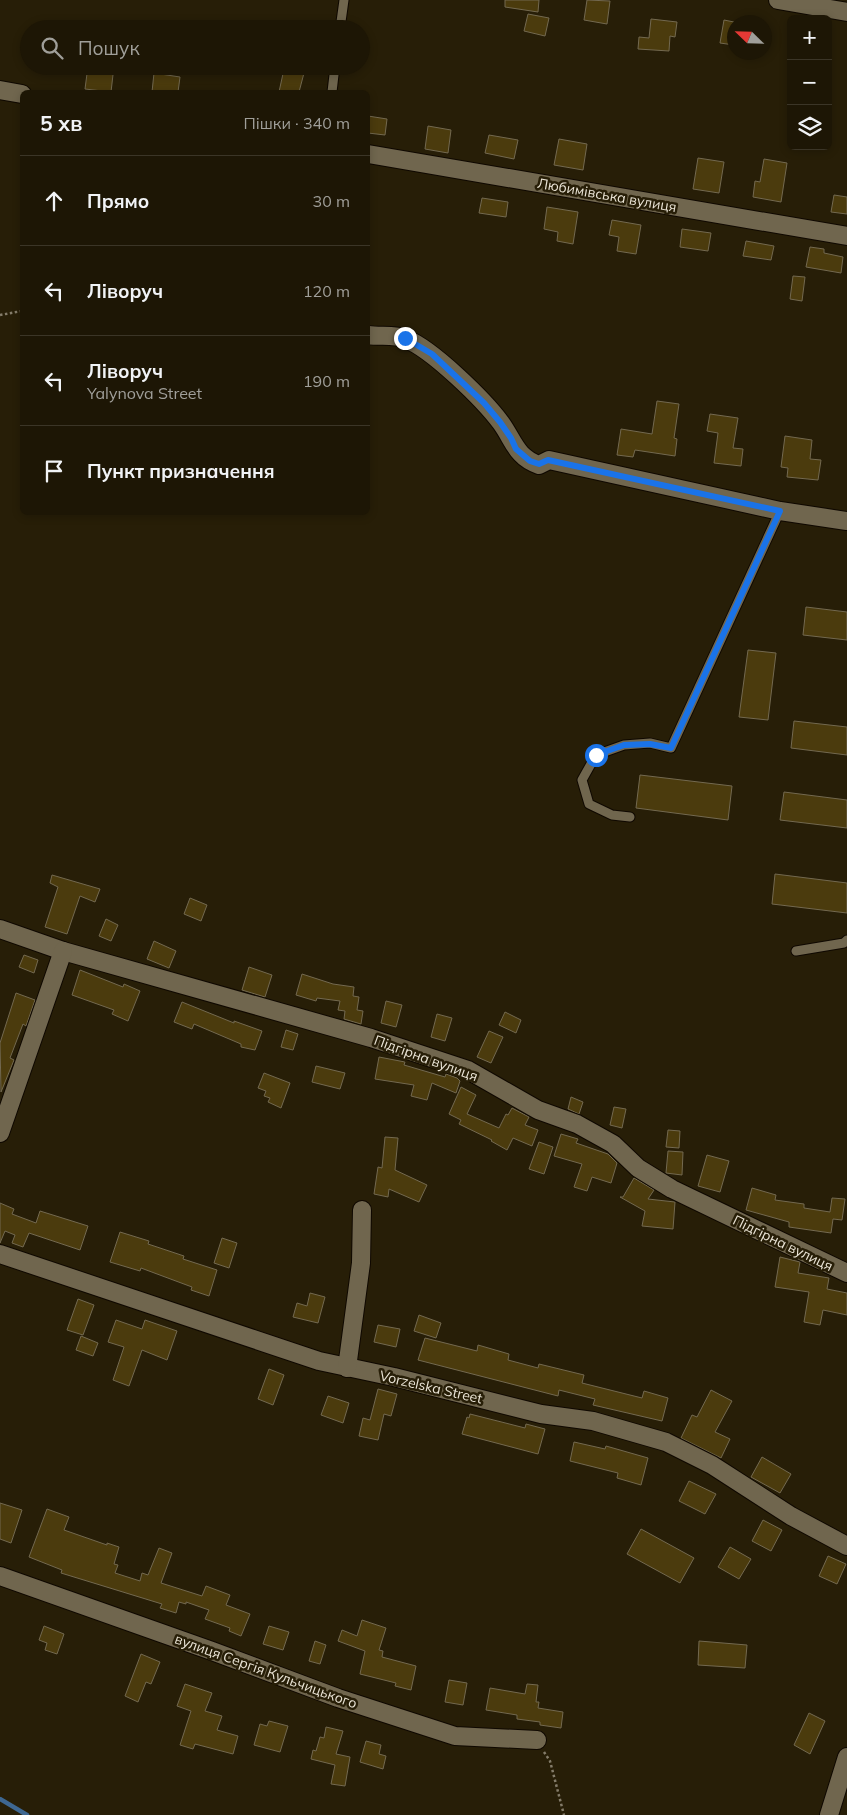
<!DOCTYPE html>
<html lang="uk">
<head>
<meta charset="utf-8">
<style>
  body { margin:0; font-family:Mulish,sans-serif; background:#251f0f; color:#f1f3f6 }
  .controls { position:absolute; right:15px; top:15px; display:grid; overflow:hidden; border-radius:8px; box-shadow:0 2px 8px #0003 }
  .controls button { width:45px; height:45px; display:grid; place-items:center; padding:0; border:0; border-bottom:1px solid #3b3527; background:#1d1605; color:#f1f3f6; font:25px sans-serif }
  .compass { position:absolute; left:727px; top:15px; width:45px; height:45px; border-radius:50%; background:#1d1605; box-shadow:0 2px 8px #0003; rotate:293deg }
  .stop { position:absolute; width:15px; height:15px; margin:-11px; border:4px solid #1a73e8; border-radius:50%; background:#fff }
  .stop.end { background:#1a73e8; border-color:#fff; box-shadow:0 1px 5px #0008 }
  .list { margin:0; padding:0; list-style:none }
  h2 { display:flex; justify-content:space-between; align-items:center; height:65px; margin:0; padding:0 20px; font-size:21px }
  h2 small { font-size:16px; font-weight:400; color:#a09f9a }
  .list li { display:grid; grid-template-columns:32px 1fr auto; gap:15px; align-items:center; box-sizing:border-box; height:90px; padding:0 20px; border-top:1px solid #3b3527 }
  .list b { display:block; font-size:19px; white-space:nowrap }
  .list p { margin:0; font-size:16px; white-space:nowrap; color:#a09f9a }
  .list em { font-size:16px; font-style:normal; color:#a09f9a }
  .icon { flex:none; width:28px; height:28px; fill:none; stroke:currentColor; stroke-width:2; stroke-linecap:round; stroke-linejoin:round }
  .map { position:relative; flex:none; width:847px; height:1815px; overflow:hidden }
  .search { position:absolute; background:#1d1605; box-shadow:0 2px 8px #0003; left:20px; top:20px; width:350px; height:55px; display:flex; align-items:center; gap:12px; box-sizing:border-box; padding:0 18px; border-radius:28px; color:#a09f9a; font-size:19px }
  .panel { position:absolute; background:#1d1605; box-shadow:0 2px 8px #0003; left:20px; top:90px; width:350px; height:425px; border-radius:8px }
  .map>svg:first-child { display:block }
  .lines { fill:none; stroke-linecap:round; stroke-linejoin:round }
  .stream { stroke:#3e6791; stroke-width:4.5 }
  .building { fill:#4b3b0d; stroke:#736950 }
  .service-casing { stroke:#0f0800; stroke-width:11 }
  .minor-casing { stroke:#0f0800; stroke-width:20 }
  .path { stroke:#847c6a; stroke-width:2.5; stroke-dasharray:2.5 2.5; stroke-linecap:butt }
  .service { stroke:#70664e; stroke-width:9 }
  .minor { stroke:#70664e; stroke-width:18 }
  .route { stroke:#1a73e8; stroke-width:6 }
  .labels { text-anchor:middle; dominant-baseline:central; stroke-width:5; stroke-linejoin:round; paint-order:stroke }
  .street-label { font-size:14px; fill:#ebe5d7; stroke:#271e07 }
</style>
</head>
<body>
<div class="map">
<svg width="847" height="1815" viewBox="0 0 847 1815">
  <rect width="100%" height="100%" fill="#271e07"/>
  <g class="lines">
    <path class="stream" d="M0 1799 27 1815"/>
  </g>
  <g class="building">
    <path d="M505 0H539L538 12 505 7Z"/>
    <path d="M587 0 610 1 607 24 584 20Z"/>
    <path d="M528 14 549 18 545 36 524 31Z"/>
    <path d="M651 19 677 22 675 37 670 36 669 51 638 49 639 37 649 38Z"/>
    <path d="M724 20 734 22V45L720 43Z"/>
    <path d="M88 66H114L111 92 85 89Z"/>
    <path d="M284 69 304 73 299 92H279Z"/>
    <path d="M154 73 180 77 178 92H152Z"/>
    <path d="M368 116 387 119 385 135 368 133Z"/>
    <path d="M428 126 451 130 448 153 425 149Z"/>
    <path d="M489 135 518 140 514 159 485 153Z"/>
    <path d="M559 139 587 144 583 170 554 165Z"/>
    <path d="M698 158 724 162 719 193 693 189Z"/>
    <path d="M764 159 787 163 781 202 753 197 755 181 760 182Z"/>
    <path d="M834 195 847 197V214L831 212Z"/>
    <path d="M482 198 508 202 506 217 479 213Z"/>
    <path d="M547 207 578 212 573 244 557 241 558 232 544 229Z"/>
    <path d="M612 220 641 225 636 254 617 251 619 237 609 235Z"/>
    <path d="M682 229 711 233 708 251 680 247Z"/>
    <path d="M746 241 774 246 771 260 743 256Z"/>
    <path d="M810 247 824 249V253L843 257 841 273 806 267Z"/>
    <path d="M793 276 805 277 802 301 790 299Z"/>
    <path d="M657 401 679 404 674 438 677 439 675 456 635 450 633 457 617 455 621 429 652 434Z"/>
    <path d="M710 414 738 418 733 448 743 449 741 466 714 463 718 433 707 431Z"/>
    <path d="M785 436 812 440 810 459 821 460 818 480 787 477 788 468 781 467Z"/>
    <path d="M806 607 847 612V640L803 635Z"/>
    <path d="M748 650 776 653 768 720 739 717Z"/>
    <path d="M794 721 847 727V755L791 748Z"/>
    <path d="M640 775 732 786 728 820 636 808Z"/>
    <path d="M784 792 847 800V828L780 820Z"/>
    <path d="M775 874 847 883V913L772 904Z"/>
    <path d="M52 875 100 889 95 902 80 896 67 934 45 927 58 887 50 883Z"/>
    <path d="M190 898 207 905 201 921 184 914Z"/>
    <path d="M106 919 118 925 111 941 99 936Z"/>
    <path d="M154 941 176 951 169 968 147 959Z"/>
    <path d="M24 955 38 960 34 973 19 967Z"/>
    <path d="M249 967 272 975 265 997 242 990Z"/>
    <path d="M80 970 123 987 124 984 140 991 128 1021 112 1014 114 1010 72 995Z"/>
    <path d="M302 974 333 984 354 987 353 996 359 997 357 1010 363 1011 361 1024 344 1019 345 1011 338 1010 340 1001 317 998 316 1001 296 995Z"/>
    <path d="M16 993 35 1000 26 1026 23 1024 10 1058 14 1060 1 1092 0 1043Z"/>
    <path d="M386 1001 402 1005 396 1027 381 1023Z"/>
    <path d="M182 1002 234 1023V1021L262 1031 255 1050 241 1047V1044L194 1024 192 1029 174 1022Z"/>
    <path d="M505 1012 521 1020 516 1033 499 1025Z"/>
    <path d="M437 1014 452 1018 445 1041 431 1037Z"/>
    <path d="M286 1030 298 1034 293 1050 281 1047Z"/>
    <path d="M489 1031 503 1037 491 1063 477 1057Z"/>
    <path d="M379 1057 405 1062 404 1065 445 1077 446 1074 457 1078 460 1081 456 1093 432 1083 427 1100 411 1096 414 1085 375 1079Z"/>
    <path d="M316 1066 345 1073 340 1089 312 1082Z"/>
    <path d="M264 1073 290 1083 281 1108 268 1102 270 1098 264 1096 266 1091 258 1088Z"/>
    <path d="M461 1087 476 1095 467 1114 499 1128 506 1114 508 1115 512 1108 529 1117 525 1125 538 1130 532 1146 513 1138 507 1150 491 1141 492 1140 459 1124 461 1120 449 1114Z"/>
    <path d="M571 1097 583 1102 579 1114 568 1109Z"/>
    <path d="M614 1107 626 1109 622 1128 610 1125Z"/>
    <path d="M668 1130 680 1131 679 1148 666 1147Z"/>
    <path d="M561 1134 578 1139 576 1143 608 1154 617 1163 611 1183 592 1177 587 1191 574 1187 582 1164 554 1156Z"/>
    <path d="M385 1137 398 1138 395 1170 427 1185 419 1202 389 1189 388 1197 374 1194 378 1167 382 1168Z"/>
    <path d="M539 1142 553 1147 544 1174 529 1169Z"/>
    <path d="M668 1151 683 1152 682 1175 666 1173Z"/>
    <path d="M707 1155 729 1161 720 1192 698 1186Z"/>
    <path d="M634 1178 654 1190 648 1199 675 1202 673 1229 642 1226 645 1211 620 1197H623Z"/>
    <path d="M752 1188 776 1195 775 1200 804 1204V1208L830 1212 832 1198 845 1199 842 1220 833 1219 831 1233 789 1227V1222L746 1210Z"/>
    <path d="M0 1203 14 1209 12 1214 36 1223 40 1211 88 1226 80 1250 29 1233 23 1247 12 1243 15 1235 5 1231 0 1243Z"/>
    <path d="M120 1232 149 1241 148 1244 184 1256 183 1259 217 1270 209 1296 191 1290 192 1287 141 1268 140 1271 110 1262Z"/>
    <path d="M222 1238 237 1243 229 1268 214 1263Z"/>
    <path d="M780 1257 800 1262 798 1273 829 1278 827 1289 847 1293V1315L823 1310 820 1325 804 1322 809 1292 775 1287Z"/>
    <path d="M310 1293 325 1297 318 1323 293 1317 297 1303 307 1306Z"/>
    <path d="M78 1299 94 1305 83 1335 67 1330Z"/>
    <path d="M419 1315 441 1323 436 1338 414 1331Z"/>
    <path d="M116 1320 142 1329 145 1320 177 1331 167 1360 142 1350 129 1386 113 1380 124 1347 108 1342Z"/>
    <path d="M378 1325 400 1329 396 1347 374 1342Z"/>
    <path d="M81 1336 98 1343 93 1356 76 1350Z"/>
    <path d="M425 1338 477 1351 478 1345 509 1354 508 1360 538 1368 539 1364 584 1375 582 1383 642 1398 644 1391 668 1398 662 1421 593 1405 595 1399 559 1390 558 1396 418 1360Z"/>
    <path d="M269 1369 284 1375 273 1405 258 1399Z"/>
    <path d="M378 1389 397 1394 391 1416 384 1414 378 1440 359 1436 363 1418 370 1420Z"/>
    <path d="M711 1390 732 1401 715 1432 730 1439 721 1458 681 1438 692 1415 697 1417Z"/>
    <path d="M328 1396 349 1403 343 1423 321 1415Z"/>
    <path d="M470 1414 525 1428 526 1424 545 1429 538 1454 462 1434 467 1417 469 1418Z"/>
    <path d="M574 1442 605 1449 606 1446 648 1458 641 1485 617 1478 618 1473 570 1461Z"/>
    <path d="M762 1457 791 1474 780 1493 751 1477Z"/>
    <path d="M689 1481 716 1494 705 1514 679 1501Z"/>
    <path d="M0 1503 22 1510 11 1543 0 1539Z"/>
    <path d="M47 1509 69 1517 64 1530 107 1545V1543L119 1547 114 1564 118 1565 115 1573 140 1581 142 1573 148 1575 159 1548 172 1553 161 1583 202 1596 206 1586 230 1595 226 1605 250 1614 241 1636 229 1631 230 1628 205 1619 209 1610 186 1602V1604L179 1602 176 1613 160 1608 162 1604 61 1573 62 1570 29 1557Z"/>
    <path d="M763 1520 782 1530 771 1551 752 1541Z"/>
    <path d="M641 1529 694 1558 680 1583 627 1554Z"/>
    <path d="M730 1547 751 1559 739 1579 718 1567Z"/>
    <path d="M828 1556 846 1564 837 1584 819 1576Z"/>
    <path d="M362 1620 386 1628 379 1650 383 1651 382 1657 416 1666 411 1690 395 1686 396 1683 360 1674 365 1651 338 1641 342 1630 357 1636Z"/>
    <path d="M44 1626 64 1634 57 1654 45 1650 47 1643 39 1640Z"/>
    <path d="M269 1626 289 1632 283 1650 263 1644Z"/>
    <path d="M315 1641 326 1645 320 1664 309 1661Z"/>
    <path d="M699 1641 747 1645 745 1668 698 1665Z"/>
    <path d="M141 1654 160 1662 151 1684 146 1682 138 1702 125 1696Z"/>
    <path d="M449 1680 467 1683 463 1705 445 1702Z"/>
    <path d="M185 1684 212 1693 205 1711 222 1716 217 1730 238 1736 233 1754 195 1744 193 1749 180 1745 191 1711 177 1706Z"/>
    <path d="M527 1684 538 1685 536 1702H539L538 1708 563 1712 561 1728 540 1725V1722L517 1719V1715L486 1710 490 1688 525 1694Z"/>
    <path d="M809 1713 825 1721 810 1754 794 1745Z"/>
    <path d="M269 1721 288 1726 280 1752 254 1745 260 1724 267 1726Z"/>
    <path d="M326 1727 343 1731 336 1754 350 1757 345 1786 331 1784 335 1765 311 1759 313 1750 316 1751 320 1737 324 1738Z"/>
    <path d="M366 1741 381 1745 379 1754 386 1756 383 1769 360 1762Z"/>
  </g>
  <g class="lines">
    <defs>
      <g id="service">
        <path d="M340 29 344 0"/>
        <path d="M332 92 335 66"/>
        <path d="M630 817 612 815 589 804 582 780 596 755 624 745 650 743 671 748 780 511"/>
        <path d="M796 951 844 943 847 940"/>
      </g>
      <g id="minor">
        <path d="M778 0 847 12"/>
        <path d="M0 90 22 94"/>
        <path d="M368 154 847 236"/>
        <path d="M368 335C380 337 395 334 406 339 432 349 484 400 501 423 514 441 516 457 539 465L549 460 780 511 847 521"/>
        <path d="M0 929 63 951 371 1038 468 1070 538 1110 577 1124 613 1144 638 1168 672 1189 847 1273"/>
        <path d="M0 1133 63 951"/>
        <path d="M0 1254 319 1361 394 1377 541 1414 593 1421 666 1442 712 1465 791 1516 847 1546"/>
        <path d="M347 1368 361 1263 362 1210"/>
        <path d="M0 1576 212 1651 338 1698 455 1736 537 1740"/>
        <path d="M829 1815 847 1757"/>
      </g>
    </defs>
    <use href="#service" class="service-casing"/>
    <use href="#minor" class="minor-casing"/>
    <g class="path">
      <path d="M0 315 22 311"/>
      <path d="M544 1752 550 1761 564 1815"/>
    </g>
    <use href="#service" class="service"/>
    <use href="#minor" class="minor"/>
  </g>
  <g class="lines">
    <path class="route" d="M405 338 432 354 484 403 500 422 511 438 516 449 530 461 539 464 548 460 780 511 671 748 650 744 624 745 596 755"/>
  </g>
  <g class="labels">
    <g class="street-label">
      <text transform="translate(607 195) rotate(10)">Любимівська вулиця</text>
      <text transform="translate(426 1058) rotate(20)">Підгірна вулиця</text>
      <text transform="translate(783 1243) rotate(26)">Підгірна вулиця</text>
      <text transform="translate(431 1387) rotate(13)">Vorzelska Street</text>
      <text transform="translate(266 1671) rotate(20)">вулиця Сергія Кульчицького</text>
    </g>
  </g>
</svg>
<div class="controls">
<button>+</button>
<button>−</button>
<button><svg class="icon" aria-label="layers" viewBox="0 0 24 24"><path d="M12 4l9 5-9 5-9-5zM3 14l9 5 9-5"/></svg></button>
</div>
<svg class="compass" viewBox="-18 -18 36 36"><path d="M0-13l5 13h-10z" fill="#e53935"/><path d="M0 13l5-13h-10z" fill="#a09f9a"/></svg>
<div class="stop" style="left:596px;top:755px"></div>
<div class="stop end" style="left:405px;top:338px"></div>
<div class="search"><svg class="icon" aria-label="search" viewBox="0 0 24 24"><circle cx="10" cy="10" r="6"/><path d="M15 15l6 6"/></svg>Пошук</div>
<section class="panel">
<h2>5 хв<small>Пішки · 340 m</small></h2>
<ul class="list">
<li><svg class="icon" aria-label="ahead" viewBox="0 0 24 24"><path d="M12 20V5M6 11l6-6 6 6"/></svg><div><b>Прямо</b></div><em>30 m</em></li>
<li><svg class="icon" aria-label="left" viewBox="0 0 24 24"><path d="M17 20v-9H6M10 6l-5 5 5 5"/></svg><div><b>Ліворуч</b></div><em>120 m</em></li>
<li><svg class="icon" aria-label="left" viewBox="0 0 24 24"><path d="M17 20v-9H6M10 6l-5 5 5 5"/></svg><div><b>Ліворуч</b><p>Yalynova Street</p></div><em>190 m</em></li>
<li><svg class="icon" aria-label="arrive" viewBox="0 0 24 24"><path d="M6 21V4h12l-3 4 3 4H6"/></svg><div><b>Пункт призначення</b></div></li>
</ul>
</section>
</div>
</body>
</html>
